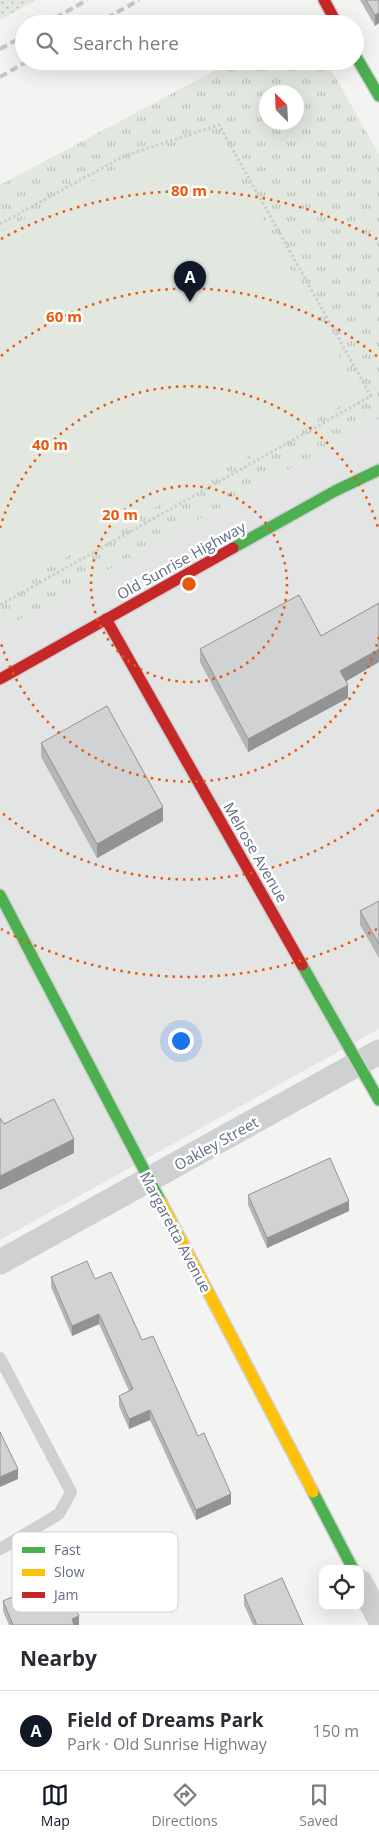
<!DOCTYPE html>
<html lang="en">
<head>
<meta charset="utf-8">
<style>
  body { margin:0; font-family:"Open Sans",sans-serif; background:#f7f7f7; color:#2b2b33 }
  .controls { position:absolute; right:15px; bottom:15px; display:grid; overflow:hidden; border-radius:10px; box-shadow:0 5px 20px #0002 }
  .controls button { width:45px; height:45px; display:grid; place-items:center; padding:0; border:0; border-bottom:1px solid #e1e1e2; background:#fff; color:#2b2b33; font:25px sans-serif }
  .compass { position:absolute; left:259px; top:85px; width:45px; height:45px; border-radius:50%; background:#fff; box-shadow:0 5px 20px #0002; rotate:336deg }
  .you { position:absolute; left:180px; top:1040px; width:18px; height:18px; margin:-12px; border:4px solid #fff; border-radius:50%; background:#1a73e8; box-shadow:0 0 0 8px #1a73e833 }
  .badge { display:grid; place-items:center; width:32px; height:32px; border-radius:50%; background:#111827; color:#fff; font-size:16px; font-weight:700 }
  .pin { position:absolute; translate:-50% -41px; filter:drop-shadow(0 1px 2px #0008) }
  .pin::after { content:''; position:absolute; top:26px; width:18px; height:15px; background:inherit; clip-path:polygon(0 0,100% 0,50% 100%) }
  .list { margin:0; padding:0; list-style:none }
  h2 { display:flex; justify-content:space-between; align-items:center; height:65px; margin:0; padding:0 20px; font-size:21px }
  h2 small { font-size:16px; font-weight:400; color:#7c7c81 }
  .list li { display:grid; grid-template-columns:32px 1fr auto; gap:15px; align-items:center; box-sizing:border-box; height:80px; padding:0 20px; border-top:1px solid #e1e1e2 }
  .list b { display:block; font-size:19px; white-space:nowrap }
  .list p { margin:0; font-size:16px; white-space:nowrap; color:#7c7c81 }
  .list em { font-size:16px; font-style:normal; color:#7c7c81 }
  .icon { flex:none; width:28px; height:28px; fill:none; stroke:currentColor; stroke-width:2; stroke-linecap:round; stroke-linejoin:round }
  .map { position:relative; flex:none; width:379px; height:1625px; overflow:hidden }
  .search { position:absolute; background:#fff; box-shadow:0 5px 20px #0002; left:15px; right:15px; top:15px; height:55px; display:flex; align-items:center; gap:12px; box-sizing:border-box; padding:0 18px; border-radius:28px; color:#7c7c81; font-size:19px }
  .sheet { height:145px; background:#fff }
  nav { display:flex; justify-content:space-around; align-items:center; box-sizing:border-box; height:70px; border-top:1px solid #e1e1e2; background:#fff; font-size:14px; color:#7c7c81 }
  nav a { display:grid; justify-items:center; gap:2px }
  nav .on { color:#111827 }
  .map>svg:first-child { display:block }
  .built { fill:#e3e4e4 }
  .grass { fill:url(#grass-dots) }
  .park { fill:url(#park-tufts); fill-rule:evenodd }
  .garden { fill:#e2e7e0 }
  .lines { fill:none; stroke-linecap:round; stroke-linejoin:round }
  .fast-casing { stroke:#d0d1d2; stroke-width:14 }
  .slow-casing { stroke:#d0d1d2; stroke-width:14 }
  .jam-casing { stroke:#d0d1d2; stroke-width:14 }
  .path { stroke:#cccdcd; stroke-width:3; stroke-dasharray:2.5 2.5; stroke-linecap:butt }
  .lane { stroke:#cfd0d1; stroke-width:12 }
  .street { stroke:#cfd0d1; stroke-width:25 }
  .fast { stroke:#4caf50; stroke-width:11 }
  .slow { stroke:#ffc107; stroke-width:11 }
  .jam { stroke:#c62828; stroke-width:11 }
  .rail { stroke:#c5c6c7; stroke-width:4; stroke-dasharray:8 4; stroke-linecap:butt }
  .wall { fill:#b4b5b5 }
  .shaded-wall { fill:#929394 }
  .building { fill:#d1d2d3; stroke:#929394 }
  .ring { fill:none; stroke:#e8590c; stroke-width:2.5; stroke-dasharray:2.5 5 }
  .labels { text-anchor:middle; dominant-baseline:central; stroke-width:5; stroke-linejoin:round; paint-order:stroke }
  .street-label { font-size:15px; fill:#626d84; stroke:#fff }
  .key { fill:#fff; stroke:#d0d3da; stroke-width:1 }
  .key-label { font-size:14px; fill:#626d84 }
  .centre { fill:#e8590c; stroke:#fff; stroke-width:2.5 }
  .ring-label { font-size:15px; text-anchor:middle; font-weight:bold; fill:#e8590c; stroke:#fff; stroke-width:5; stroke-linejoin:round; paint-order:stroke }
</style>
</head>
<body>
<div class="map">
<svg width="379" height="1625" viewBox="0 0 379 1625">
  <defs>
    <pattern id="grass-dots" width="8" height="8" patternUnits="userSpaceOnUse" patternTransform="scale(1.25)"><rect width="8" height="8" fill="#e2e7e0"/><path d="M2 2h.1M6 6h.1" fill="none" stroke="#bbbfbb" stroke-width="1.8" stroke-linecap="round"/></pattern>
    <pattern id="park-tufts" width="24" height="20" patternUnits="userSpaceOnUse" patternTransform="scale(1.25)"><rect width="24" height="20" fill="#e2e7e0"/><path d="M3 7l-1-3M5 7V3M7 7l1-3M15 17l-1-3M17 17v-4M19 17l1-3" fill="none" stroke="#bbbfbb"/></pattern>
  </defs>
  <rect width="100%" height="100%" fill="#f3f4f2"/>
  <path class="built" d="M379 419V1029L0 1240V630Z"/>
  <path class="grass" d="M0 0H36L0 20Z"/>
  <path class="park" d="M233 61H326L379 154V419L0 630V185ZM266 92H296V122H266Z"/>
  <path class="garden" d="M215 133 360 395 0 593V232L128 162Z"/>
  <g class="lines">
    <defs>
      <g id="fast">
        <path d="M355 55 379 96"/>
        <path d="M233 548 335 491 379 470"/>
        <path d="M0 895 161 1202"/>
        <path d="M302 965 379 1100"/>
        <path d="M313 1492 353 1569"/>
      </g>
      <path id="slow" d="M161 1202 313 1492"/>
      <g id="jam">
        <path d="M324 0 337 24"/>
        <path d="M106 619 302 965"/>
        <path d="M0 679 233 548"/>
      </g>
    </defs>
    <use href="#fast" class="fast-casing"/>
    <use href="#slow" class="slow-casing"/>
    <use href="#jam" class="jam-casing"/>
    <path class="path" d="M0 224 124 156 219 125 371 396 0 605"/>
    <path class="lane" d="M0 1358 71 1492 59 1514 0 1549"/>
    <g class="street">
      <path d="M0 1262 379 1052"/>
      <path d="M360 1582 379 1618"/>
    </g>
    <use href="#fast" class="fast"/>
    <use href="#slow" class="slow"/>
    <use href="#jam" class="jam"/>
    <g class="rail">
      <path d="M45 24 87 0"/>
      <path d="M96 24 139 0"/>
      <path d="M0 49 24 36"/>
      <path d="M0 77 28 61"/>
    </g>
  </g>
  <g class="wall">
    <path d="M360 0H379L375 26Z"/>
    <path d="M379 603V662L346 681 348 698 248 752 200 662V649L321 636Z"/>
    <path d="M41 743 163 821 97 858 41 757Z"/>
    <path d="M379 901V958L360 925V911Z"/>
    <path d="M248 1195 349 1211 267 1248 248 1205Z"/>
    <path d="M51 1277 95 1279 142 1340 198 1436 231 1504 196 1520 150 1420 129 1429 119 1406V1396L129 1391 99 1324 72 1336 51 1287Z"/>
    <path d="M244 1595 303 1625H253L244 1605Z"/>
    <path d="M3 1601 79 1625H9L3 1611Z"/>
  </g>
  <g class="shaded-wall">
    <path d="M379 13V23L375 26V15Z"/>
    <path d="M379 649V662L340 685V671Z"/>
    <path d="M348 685V698L248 752V739Z"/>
    <path d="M163 807V821L97 858V844Z"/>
    <path d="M74 1139V1153L0 1190V1176Z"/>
    <path d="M349 1201V1211L267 1248V1238Z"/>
    <path d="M99 1314V1324L72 1336V1326Z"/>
    <path d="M150 1410V1420L129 1429V1419Z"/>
    <path d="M18 1469V1479L0 1487V1477Z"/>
    <path d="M231 1494V1504L196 1520V1510Z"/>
    <path d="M79 1616V1625H72V1619Z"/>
  </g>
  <g class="building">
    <path d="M366 0H379V13L375 15Z"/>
    <path d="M299 595 321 636 379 603V649L340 671 348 685 248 739 200 649Z"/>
    <path d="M107 706 163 807 97 844 41 743Z"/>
    <path d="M379 901V944L360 911Z"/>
    <path d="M54 1099 74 1139 0 1176V1118L4 1124Z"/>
    <path d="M330 1158 349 1201 267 1238 248 1195Z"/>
    <path d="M87 1261 95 1279 111 1272 142 1340 153 1336 198 1436 204 1433 231 1494 196 1510 150 1410 129 1419 119 1396 133 1389 99 1314 72 1326 51 1277Z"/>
    <path d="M0 1432 18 1469 0 1477Z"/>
    <path d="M61 1575 79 1616 72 1619 74 1625H13L3 1601Z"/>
    <path d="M282 1578 303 1625H257L244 1595Z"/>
  </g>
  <g class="ring">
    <circle cx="189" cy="584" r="98"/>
    <path d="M379 637A197 197 0 0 1 0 640M0 528A197 197 0 0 1 379 531"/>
    <path d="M379 810A295 295 0 0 1 1 812M1 356A295 295 0 0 1 379 358"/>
    <path d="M377 929A393 393 0 0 1 1 929M1 239A393 393 0 0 1 377 239"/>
  </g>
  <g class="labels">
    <g class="street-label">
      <text transform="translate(181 560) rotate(-29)">Old Sunrise Highway</text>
      <text transform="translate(256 852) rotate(60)">Melrose Avenue</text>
      <text transform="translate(216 1143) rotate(-29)">Oakley Street</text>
      <text transform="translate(176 1232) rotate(62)">Margaretta Avenue</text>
    </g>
  </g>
  <rect x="12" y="1532" width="166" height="80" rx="8" class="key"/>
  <rect x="22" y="1547" width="23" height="6" fill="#4caf50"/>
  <rect x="22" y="1569" width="23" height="7" fill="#ffc107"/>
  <rect x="22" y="1592" width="23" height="6" fill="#c62828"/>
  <g class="key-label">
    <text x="54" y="1555">Fast</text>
    <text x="54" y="1577">Slow</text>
    <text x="54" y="1600">Jam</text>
  </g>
  <circle cx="189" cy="584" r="8" class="centre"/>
  <g class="ring-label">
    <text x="189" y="196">80 m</text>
    <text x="64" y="322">60 m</text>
    <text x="50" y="450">40 m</text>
    <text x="120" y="520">20 m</text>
  </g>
</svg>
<div class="controls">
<button><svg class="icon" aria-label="locate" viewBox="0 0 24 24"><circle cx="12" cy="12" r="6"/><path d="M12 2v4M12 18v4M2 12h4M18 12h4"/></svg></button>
</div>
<svg class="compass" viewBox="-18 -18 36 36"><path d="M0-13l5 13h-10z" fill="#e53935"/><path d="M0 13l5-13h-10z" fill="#7c7c81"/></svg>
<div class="you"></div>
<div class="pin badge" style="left:190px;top:302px">A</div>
<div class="search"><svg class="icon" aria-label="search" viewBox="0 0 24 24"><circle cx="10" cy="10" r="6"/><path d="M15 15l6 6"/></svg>Search here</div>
</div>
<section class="sheet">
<h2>Nearby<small></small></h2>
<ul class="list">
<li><span class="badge">A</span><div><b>Field of Dreams Park</b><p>Park · Old Sunrise Highway</p></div><em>150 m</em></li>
</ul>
</section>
<nav>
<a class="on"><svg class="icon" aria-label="map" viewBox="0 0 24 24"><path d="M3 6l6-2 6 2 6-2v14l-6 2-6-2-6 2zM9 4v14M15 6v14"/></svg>Map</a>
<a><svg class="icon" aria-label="directions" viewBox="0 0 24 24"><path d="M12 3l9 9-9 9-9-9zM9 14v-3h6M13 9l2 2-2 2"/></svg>Directions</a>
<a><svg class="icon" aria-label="saved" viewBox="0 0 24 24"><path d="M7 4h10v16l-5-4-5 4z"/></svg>Saved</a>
</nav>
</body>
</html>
